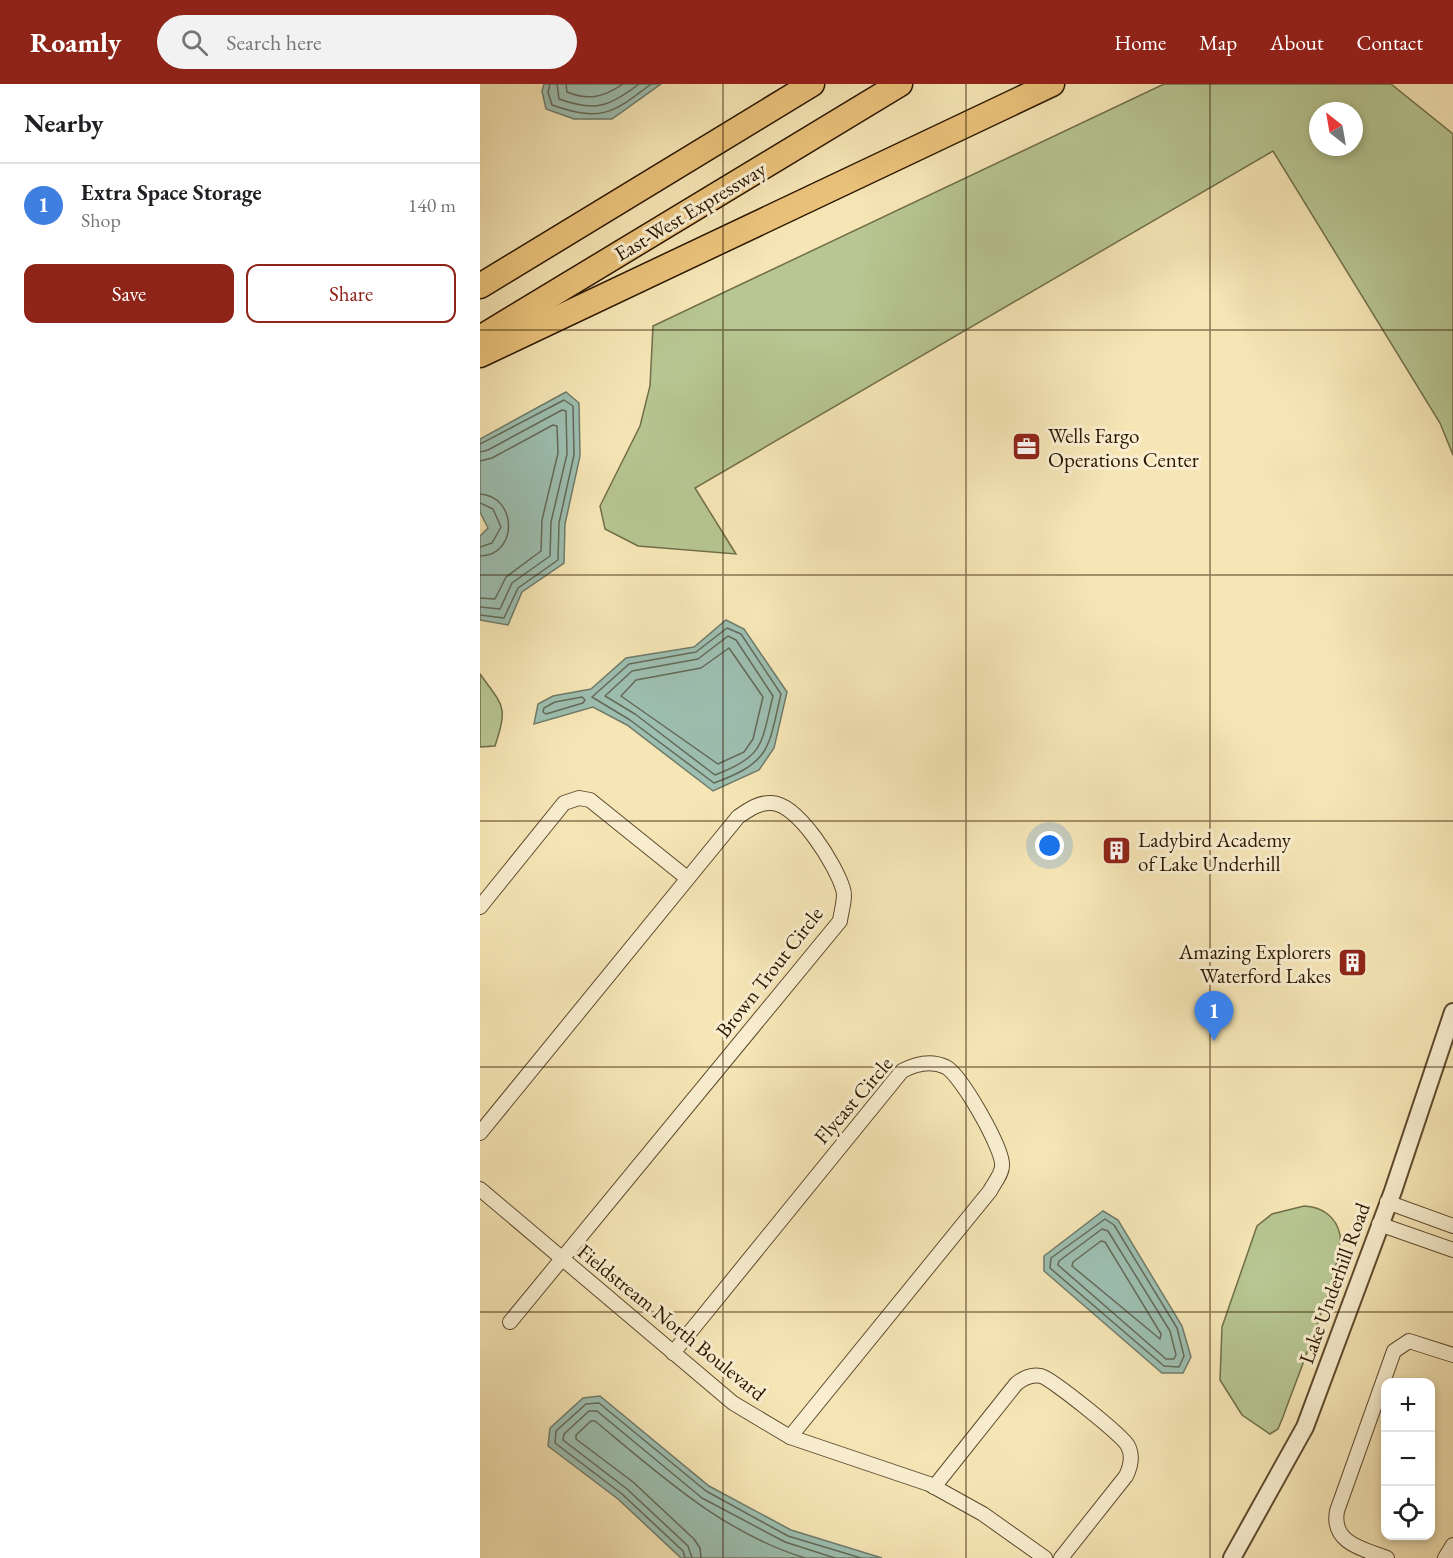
<!DOCTYPE html>
<html lang="en">
<head>
<meta charset="utf-8">
<style>
  body { margin:0; font-family:"EB Garamond",serif; background:#f2f2f2; color:#202124 }
  .controls { position:absolute; right:18px; bottom:18px; display:grid; overflow:hidden; border-radius:12px; box-shadow:0 3px 9px #0003 }
  .controls button { width:54px; height:54px; display:grid; place-items:center; padding:0; border:0; border-bottom:2px solid #e0e0e0; background:#fff; color:#202124; font:30px sans-serif }
  .compass { position:absolute; left:829px; top:18px; width:54px; height:54px; border-radius:50%; background:#fff; box-shadow:0 3px 9px #0003; rotate:329deg }
  .you { position:absolute; left:570px; top:762px; width:21px; height:21px; margin:-15px; border:4px solid #fff; border-radius:50%; background:#1a73e8; box-shadow:0 0 0 9px #1a73e833 }
  .badge { display:grid; place-items:center; width:39px; height:39px; border-radius:50%; background:#8f2418; color:#fff; font-size:20px; font-weight:700 }
  .pin { position:absolute; translate:-50% -50px; filter:drop-shadow(0 2px 3px #0008) }
  .pin::after { content:''; position:absolute; top:32px; width:21px; height:18px; background:inherit; clip-path:polygon(0 0,100% 0,50% 100%) }
  .list { margin:0; padding:0; list-style:none }
  h2 { display:flex; justify-content:space-between; align-items:center; height:78px; margin:0; padding:0 24px; font-size:26px }
  h2 small { font-size:20px; font-weight:400; color:#757577 }
  .list li { display:grid; grid-template-columns:39px 1fr auto; gap:18px; align-items:center; box-sizing:border-box; height:84px; padding:0 24px; border-top:2px solid #e0e0e0 }
  .list b { display:block; font-size:22px; white-space:nowrap }
  .list p { margin:0; font-size:20px; white-space:nowrap; color:#757577 }
  .list em { font-size:20px; font-style:normal; color:#757577 }
  .actions { display:flex; gap:12px; padding:18px 24px }
  .actions a { flex:1; padding:14px 0; border:2px solid #8f2418; border-radius:12px; text-align:center; font-size:21px; color:#8f2418 }
  .actions .main { background:#8f2418; color:#fff }
  .icon { flex:none; width:33px; height:33px; fill:none; stroke:currentColor; stroke-width:2; stroke-linecap:round; stroke-linejoin:round }
  .map { position:relative; flex:none; width:973px; height:1474px; overflow:hidden }
  header { display:flex; align-items:center; gap:36px; box-sizing:border-box; height:84px; padding:0 30px; background:#8f2418; color:#fff }
  header strong { font-size:28px }
  nav { display:flex; gap:33px; margin-inline-start:auto; font-size:21px }
  .search { width:420px; height:54px; background:#f2f2f2; display:flex; align-items:center; gap:15px; box-sizing:border-box; padding:0 21px; border-radius:33px; color:#757577; font-size:22px }
  main { display:flex }
  aside { flex:1; background:#fff }
  .map>svg:first-child { display:block }
  .green { fill:#b7c692; stroke:#716e49; stroke-width:1.5; fill-rule:evenodd }
  .water { fill:#9dbfb1; stroke:#6f7b6a; stroke-width:1.5 }
  .lines { fill:none; stroke-linecap:round; stroke-linejoin:round }
  .shore { stroke:#646a58; stroke-width:1.5 }
  .minor-casing { stroke:#5e4a2e; stroke-width:16 }
  .tertiary-casing { stroke:#5e4a2e; stroke-width:20 }
  .motorway-casing { stroke:#2b1600; stroke-width:27 }
  .minor { stroke:#f9efd0; stroke-width:14 }
  .tertiary { stroke:#f9efd0; stroke-width:16 }
  .motorway { stroke:#ebc37b; stroke-width:24 }
  .grid { fill:none; stroke:#2b1600; stroke-width:1.5; stroke-opacity:0.55 }
  .labels { text-anchor:middle; dominant-baseline:central; stroke-width:6; stroke-linejoin:round; paint-order:stroke }
  .street-label { font-size:21px; fill:#2b1600; stroke:#f9efd0 }
  .poi-label { font-size:21px; fill:#2b1600; stroke:#f9efd0; text-anchor:start }
</style>
</head>
<body>
<header>
<strong>Roamly</strong>
<div class="search"><svg class="icon" aria-label="search" viewBox="0 0 24 24"><circle cx="10" cy="10" r="6"/><path d="M15 15l6 6"/></svg>Search here</div>
<nav><a>Home</a><a>Map</a><a>About</a><a>Contact</a></nav>
</header>
<main>
<aside>
<h2>Nearby<small></small></h2>
<ul class="list">
<li><span class="badge" style="background:#3f7fe0">1</span><div><b>Extra Space Storage</b><p>Shop</p></div><em>140 m</em></li>
</ul>
<div class="actions"><a class="main">Save</a><a>Share</a></div>
</aside>
<div class="map">
<svg width="973" height="1474" viewBox="0 0 973 1474">
  <rect width="100%" height="100%" fill="#f6e6b6"/>
  <filter id="stains"><feTurbulence type="fractalNoise" baseFrequency=".00333" numOctaves="4"/><feColorMatrix values="0 0 0 0 .2 0 0 0 0 .09 0 0 0 0 .02 0 0 0 .5 -.17"/></filter>
  <radialGradient id="worn" r=".72"><stop offset=".6" stop-color="#630" stop-opacity="0"/><stop offset="1" stop-color="#630" stop-opacity=".3"/></radialGradient>
  <g class="green">
    <path d="M684 0H911L973 50V371L960 339 793 67 215 404 256 470 158 462 125 445 120 422 160 342 170 302 173 242ZM838 27H874V63H838Z"/>
    <path d="M0 590C24 623 28 622 15 662L0 663Z"/>
    <path d="M824 1122C842 1123 856 1132 860 1151 865 1177 814 1301 803 1333L798 1345 790 1350 762 1331 740 1296 742 1243 777 1142 792 1130Z"/>
  </g>
  <g class="water">
    <path d="M64 0H181L132 35H94L66 25 62 7Z"/>
    <path d="M86 308 99 319 100 372 85 440 84 479 42 508 28 541 0 536V452L8 444 0 428V355Z"/>
    <path d="M246 536 264 545 307 608 294 664 279 686 233 707 147 641 113 623 54 640 58 620 73 612 111 605 146 574 214 563Z"/>
    <path d="M623 1127 638 1136 702 1242 711 1273 703 1289H682L564 1187V1172Z"/>
    <path d="M120 1312 229 1402 311 1446 402 1474H201L138 1415 68 1362 70 1344 103 1314Z"/>
  </g>
  <g class="lines">
    <g class="shore">
      <path d="M70 0 68 8 72 21C121 38 132 30 171 0"/>
      <path d="M77 0 79 15C115 28 129 23 159 0"/>
      <path d="M86 0 87 8C109 17 124 13 143 0"/>
      <path d="M0 360 84 316 93 322 94 371 79 439 78 476 38 504 24 534 0 531"/>
      <path d="M0 368 8 366 82 326 86 327 87 370 71 438 70 472 32 499 20 525 0 523"/>
      <path d="M0 377 12 374 73 341 77 342 78 369 62 436 61 467 26 493 15 515 0 514"/>
      <path d="M0 410C37 412 39 471 0 472"/>
      <path d="M0 419 13 425 21 443 12 459 0 463"/>
      <path d="M247 544 261 550 301 610C288 665 291 678 234 699L150 636 112 613 149 580 216 568Z"/>
      <path d="M248 552 256 556 293 612C281 660 285 672 235 691L155 630 125 612 152 587 218 575Z"/>
      <path d="M249 564 283 613 273 655 264 668 238 680 141 612 156 596 221 584Z"/>
      <path d="M102 613 105 616 103 619 66 630 63 628 64 624 75 618Z"/>
      <path d="M625 1135 634 1141 697 1244 704 1272 699 1283 684 1282 570 1184 571 1174Z"/>
      <path d="M622 1145 628 1147 690 1247 696 1271 694 1275H686L578 1181 579 1177Z"/>
      <path d="M621 1157 625 1158 681 1250 680 1255 592 1182 593 1178Z"/>
      <path d="M205 1474 203 1467 142 1410 75 1359 76 1347 106 1320 119 1319 226 1407 308 1452 381 1474"/>
      <path d="M212 1474 208 1462 147 1405 83 1356 84 1350 109 1327H117L222 1414 305 1458 355 1474"/>
      <path d="M221 1474 220 1464 214 1455 153 1398 96 1355V1351L111 1337H115C180 1391 243 1449 325 1474"/>
    </g>
    <defs>
      <g id="minor">
        <path d="M0 823 84 719 99 714 110 716 207 794"/>
        <path d="M0 1049 258 733C268 726 279 718 292 719 318 720 356 781 363 805 366 813 361 828 360 837L30 1238"/>
        <path d="M0 1105 253 1319 310 1353 449 1400 503 1430 565 1474"/>
        <path d="M907 1118 973 1142"/>
        <path d="M899 1140 973 1166"/>
        <path d="M193 1269 422 987C435 980 451 976 466 983 481 991 524 1066 522 1082 522 1090 514 1099 510 1107L310 1353"/>
        <path d="M454 1403 536 1300C543 1294 552 1290 561 1292 571 1294 643 1352 648 1362 653 1372 651 1382 646 1392L581 1474"/>
        <path d="M907 1474C883 1465 851 1459 857 1427L914 1267 929 1257 973 1271"/>
        <path d="M965 1474 973 1461"/>
      </g>
      <path id="tertiary" d="M752 1474 825 1343 913 1107 973 928"/>
      <g id="motorway">
        <path d="M0 202 332 0"/>
        <path d="M0 254 420 0"/>
        <path d="M0 271 572 0"/>
      </g>
    </defs>
    <use href="#minor" class="minor-casing"/>
    <use href="#tertiary" class="tertiary-casing"/>
    <use href="#motorway" class="motorway-casing"/>
    <use href="#minor" class="minor"/>
    <use href="#tertiary" class="tertiary"/>
    <use href="#motorway" class="motorway"/>
  </g>
  <path class="grid" d="M243 0V1474M486 0V1474M730 0V1474M0 246H973M0 491H973M0 737H973M0 983H973M0 1228H973"/>
  <defs>
    <symbol id="office-square" viewBox="-11 -11 22 22"><rect x="-9" y="-9" width="18" height="18" rx="4" fill="#8f2418" stroke="#f9efd0"/><path d="M-6-3h4V-5.5h4V-3h4V5H-6ZM-1-4.5V-3h2v-1.5ZM-6 0V1H6V0Z" fill="#fff"/></symbol>
    <symbol id="building-square" viewBox="-11 -11 22 22"><rect x="-9" y="-9" width="18" height="18" rx="4" fill="#8f2418" stroke="#f9efd0"/><path d="M-4-6H4V6H1V3H-1V6H-4ZM-2.5-4.3h1.7v1.8h-1.7ZM.8-4.3h1.7v1.8H.8ZM-2.5-1h1.7V.8h-1.7ZM.8-1h1.7V.8H.8Z" fill="#fff"/></symbol>
  </defs>
  <g fill-rule="evenodd">
    <use href="#office-square" x="530" y="346" width="33" height="33"/>
    <use href="#building-square" x="620" y="750" width="33" height="33"/>
    <use href="#building-square" x="856" y="862" width="33" height="33"/>
  </g>
  <g class="labels">
    <g class="street-label">
      <text transform="translate(210 127) rotate(-31)">East-West Expressway</text>
      <text transform="translate(289 888) rotate(-52)">Brown Trout Circle</text>
      <text transform="translate(373 1016) rotate(-49)">Flycast Circle</text>
      <text transform="translate(854 1199) rotate(-70)">Lake Underhill Road</text>
      <text transform="translate(192 1238) rotate(39)">Fieldstream North Boulevard</text>
    </g>
    <g class="poi-label">
      <text x="568" y="351">Wells Fargo<tspan x="568" dy="24">Operations Center</tspan></text>
      <text x="658" y="755">Ladybird Academy<tspan x="658" dy="24">of Lake Underhill</tspan></text>
      <text x="851" y="867" text-anchor="end">Amazing Explorers<tspan x="851" dy="24">Waterford Lakes</tspan></text>
    </g>
  </g>
  <rect width="100%" height="100%" filter="url(#stains)"/>
  <rect width="100%" height="100%" fill="url(#worn)"/>
</svg>
<div class="controls">
<button>+</button>
<button>−</button>
<button><svg class="icon" aria-label="locate" viewBox="0 0 24 24"><circle cx="12" cy="12" r="6"/><path d="M12 2v4M12 18v4M2 12h4M18 12h4"/></svg></button>
</div>
<svg class="compass" viewBox="-18 -18 36 36"><path d="M0-13l5 13h-10z" fill="#e53935"/><path d="M0 13l5-13h-10z" fill="#757577"/></svg>
<div class="you"></div>
<div class="pin badge" style="left:734px;top:957px;background:#3f7fe0">1</div>
</div>
</main>
</body>
</html>
